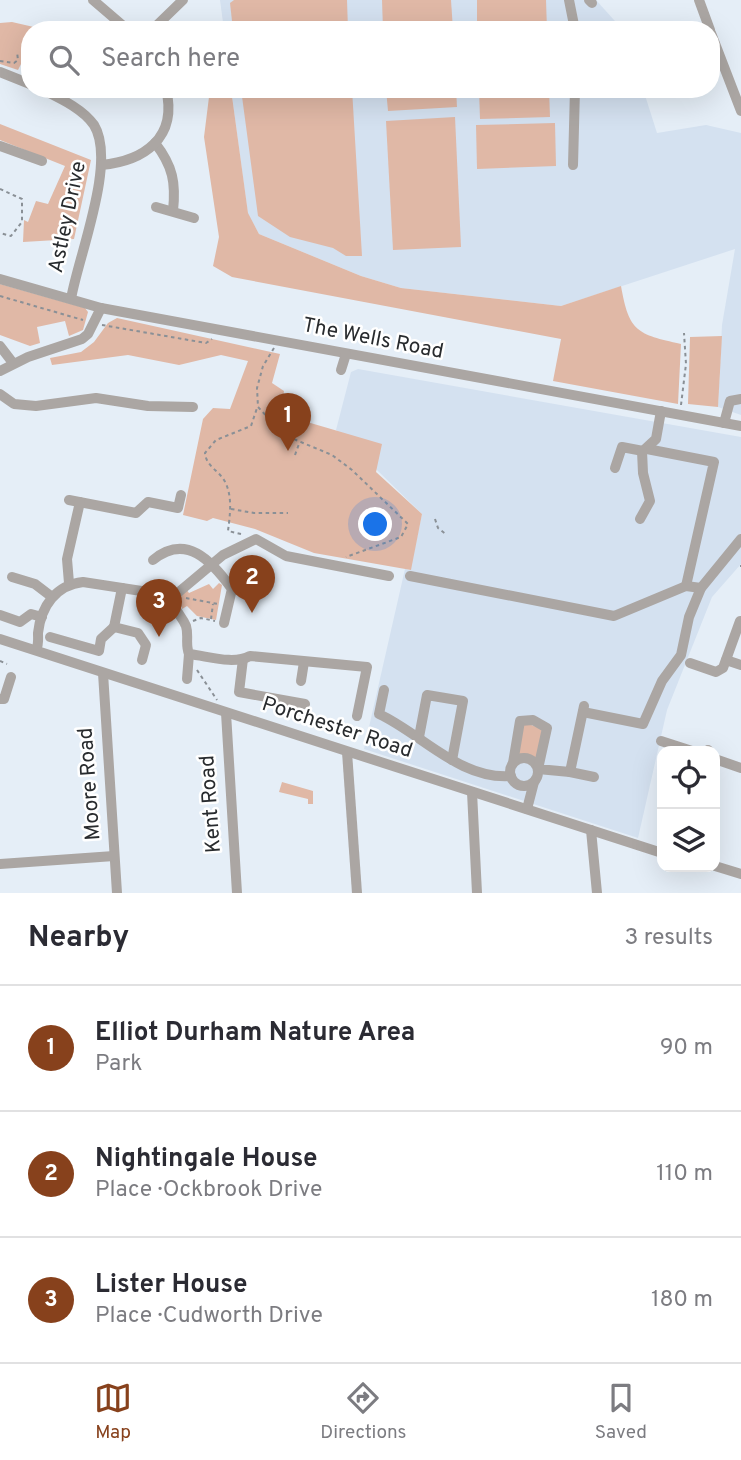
<!DOCTYPE html>
<html lang="en">
<head>
<meta charset="utf-8">
<style>
  body { margin:0; font-family:Overpass,sans-serif; background:#f2f2f3; color:#2b2b33 }
  .controls { position:absolute; right:21px; bottom:21px; display:grid; overflow:hidden; border-radius:14px; box-shadow:0 7px 28px #0002 }
  .controls button { width:63px; height:63px; display:grid; place-items:center; padding:0; border:0; border-bottom:2px solid #e1e1e2; background:#fff; color:#2b2b33; font:35px sans-serif }
  .you { position:absolute; left:376px; top:525px; width:24px; height:24px; margin:-18px; border:5px solid #fff; border-radius:50%; background:#1a73e8; box-shadow:0 0 0 10px #1a73e833 }
  .badge { display:grid; place-items:center; width:46px; height:46px; border-radius:50%; background:#87411c; color:#fff; font-size:23px; font-weight:700 }
  .pin { position:absolute; translate:-50% -58px; filter:drop-shadow(0 2px 4px #0008) }
  .pin::after { content:''; position:absolute; top:37px; width:24px; height:21px; background:inherit; clip-path:polygon(0 0,100% 0,50% 100%) }
  .list { margin:0; padding:0; list-style:none }
  h2 { display:flex; justify-content:space-between; align-items:center; height:91px; margin:0; padding:0 28px; font-size:30px }
  h2 small { font-size:23px; font-weight:400; color:#7c7c81 }
  .list li { display:grid; grid-template-columns:46px 1fr auto; gap:21px; align-items:center; box-sizing:border-box; height:126px; padding:0 28px; border-top:2px solid #e1e1e2 }
  .list b { display:block; font-size:26px; white-space:nowrap }
  .list p { margin:0; font-size:23px; white-space:nowrap; color:#7c7c81 }
  .list em { font-size:23px; font-style:normal; color:#7c7c81 }
  .icon { flex:none; width:38px; height:38px; fill:none; stroke:currentColor; stroke-width:2; stroke-linecap:round; stroke-linejoin:round }
  .map { position:relative; flex:none; width:741px; height:893px; overflow:hidden }
  .search { position:absolute; background:#fff; box-shadow:0 7px 28px #0002; left:21px; right:21px; top:21px; height:77px; display:flex; align-items:center; gap:18px; box-sizing:border-box; padding:0 24px; border-radius:28px; color:#7c7c81; font-size:26px }
  .sheet { height:469px; background:#fff }
  nav { display:flex; justify-content:space-around; align-items:center; box-sizing:border-box; height:98px; border-top:2px solid #e1e1e2; background:#fff; font-size:19px; color:#7c7c81 }
  nav a { display:grid; justify-items:center; gap:4px }
  nav .on { color:#87411c }
  .map>svg:first-child { display:block }
  .built { fill:#d4e1f0 }
  .green { fill:#e0b8a6 }
  .lines { fill:none; stroke-linecap:round; stroke-linejoin:round }
  .path { stroke:#8a9096; stroke-width:2; stroke-dasharray:3.5 3.5; stroke-linecap:butt }
  .minor { stroke:#aba6a3; stroke-width:10 }
  .labels { text-anchor:middle; dominant-baseline:central; stroke-width:5; stroke-linejoin:round; paint-order:stroke }
  .street-label { font-size:21px; fill:#282b2e; stroke:#fff }
</style>
</head>
<body>
<div class="map">
<svg width="741" height="893" viewBox="0 0 741 893">
  <rect width="100%" height="100%" fill="#e5eef7"/>
  <g class="built">
    <path d="M220 0H596L623 30H224Z"/>
    <path d="M231 89H643L657 133 706 125 741 133V415L718 407 722 325 735 249 561 306 401 288 361 276 259 234 248 214Z"/>
    <path d="M358 369 741 437V564L712 597 667 710 638 838 364 749 405 569 410 570 422 514 336 430 351 372Z"/>
  </g>
  <g class="green">
    <path d="M234 0H347L348 30H233L230 3Z"/>
    <path d="M382 0H451L453 30H383Z"/>
    <path d="M477 0H546L547 30H477Z"/>
    <path d="M12 22 38 28 30 30V46L18 70 0 64V23Z"/>
    <path d="M210 89H231L248 213 259 234 361 276 401 288 561 306 621 286C629 332 637 334 681 344L678 404 553 381 561 339 232 277 213 266 219 237 204 137Z"/>
    <path d="M241 89H352L362 256H346L333 248 290 237 258 216Z"/>
    <path d="M386 89H456L457 107 388 111Z"/>
    <path d="M479 89H549L550 117 480 119Z"/>
    <path d="M455 117 461 247 393 250 386 121Z"/>
    <path d="M555 123 556 166 477 169 476 125Z"/>
    <path d="M0 124 91 160 74 239 23 242 24 220 28 222 36 201 48 204 65 166 0 140Z"/>
    <path d="M0 284 85 308 88 312 83 330 69 336 65 321 37 327 40 343 30 346 0 335Z"/>
    <path d="M117 318 280 354 272 383 284 391 280 414 382 444 376 472 422 514 411 570 314 553 255 529 213 518 207 521 183 515 203 419 213 408 230 409 248 361 221 355 179 365 128 355 52 365 50 358 81 352 94 342 108 323Z"/>
    <path d="M722 336 718 407 688 404 690 337Z"/>
    <path d="M219 583 222 585 216 620 197 616 187 606 182 609 181 594 186 589 189 593 209 584 213 589Z"/>
    <path d="M526 723 542 729 537 761 530 756H515L521 726Z"/>
    <path d="M282 782 313 791V804H308V799L279 792Z"/>
  </g>
  <g class="lines">
    <g class="path">
      <path d="M0 61 14 63 18 60 17 52"/>
      <path d="M0 189 22 199V222L11 236 0 233"/>
      <path d="M0 296 83 320"/>
      <path d="M102 325 206 343 212 339"/>
      <path d="M274 348 263 366 257 388 258 407 284 435 332 455 352 470 408 524 401 537 346 557"/>
      <path d="M681 405 686 364 684 333"/>
      <path d="M295 455 299 444"/>
      <path d="M231 509 254 513H288"/>
      <path d="M435 519 438 528 447 535"/>
      <path d="M241 534 228 531C230 515 233 495 224 480 218 470 206 466 205 453L216 440 251 426 257 408"/>
      <path d="M740 566H741"/>
      <path d="M186 598 218 604"/>
      <path d="M211 619 213 604"/>
      <path d="M193 621 201 618 215 621"/>
      <path d="M0 661 7 664"/>
      <path d="M197 670 217 700"/>
    </g>
    <g class="minor">
      <path d="M93 0 128 30"/>
      <path d="M569 0 575 30"/>
      <path d="M589 0 592 3"/>
      <path d="M699 0 710 30"/>
      <path d="M152 30 183 0"/>
      <path d="M711 33 741 111"/>
      <path d="M0 72 30 84"/>
      <path d="M41 89C59 98 82 108 94 125 117 162 78 257 71 299"/>
      <path d="M155 143C173 166 176 183 173 211"/>
      <path d="M0 146 42 161"/>
      <path d="M101 165C144 161 178 138 166 89"/>
      <path d="M573 165 575 89"/>
      <path d="M156 207 194 218"/>
      <path d="M0 279 101 308 741 426"/>
      <path d="M0 346 13 363"/>
      <path d="M341 370 346 354"/>
      <path d="M0 371 28 357 82 339 88 334 101 308"/>
      <path d="M0 394 14 404 36 406 96 398 148 406 193 407"/>
      <path d="M724 423 730 401 741 399"/>
      <path d="M647 449 714 462 686 586"/>
      <path d="M615 468 622 447 643 451 656 439 661 411"/>
      <path d="M69 500 136 513 148 502 178 508 181 495"/>
      <path d="M640 519 650 501 643 473 642 451"/>
      <path d="M153 560C186 533 211 560 232 589L224 623"/>
      <path d="M410 576 614 616 686 586 701 588"/>
      <path d="M12 577 35 584 52 597"/>
      <path d="M69 583 67 559 80 502"/>
      <path d="M122 588 114 627 138 633 146 645 142 660"/>
      <path d="M0 615 20 622 31 614 42 617"/>
      <path d="M50 637 99 651 101 639 114 627"/>
      <path d="M0 639 662 853"/>
      <path d="M36 650C39 644 38 640 38 633 41 606 56 585 83 582L174 596"/>
      <path d="M243 659 239 692 305 704"/>
      <path d="M726 660 741 665"/>
      <path d="M690 663 716 672 723 668 740 621"/>
      <path d="M103 673 117 893"/>
      <path d="M187 679 189 654"/>
      <path d="M301 681 304 662"/>
      <path d="M384 690 379 714C422 734 460 780 511 776"/>
      <path d="M0 699H4L11 677"/>
      <path d="M583 712 643 724 662 681 681 655 689 617 701 588 741 539"/>
      <path d="M226 713 237 893"/>
      <path d="M357 716 367 667 250 656C233 665 208 656 189 654 185 644 189 636 186 626 181 614 172 610 174 596L223 555 256 539 286 556 389 576"/>
      <path d="M419 737 427 695 463 701 452 760"/>
      <path d="M661 741 692 751"/>
      <path d="M707 751 708 750"/>
      <path d="M347 752 357 893"/>
      <circle cx="524" cy="772" r="14"/>
      <path d="M715 759 741 768"/>
      <path d="M513 763 520 721 533 720 547 728 538 769 570 772 584 706"/>
      <path d="M570 772 594 777"/>
      <path d="M472 792 477 893"/>
      <path d="M527 809 534 782"/>
      <path d="M591 830 597 893"/>
      <path d="M0 864 114 856"/>
      <path d="M715 866 741 874"/>
    </g>
  </g>
  <g class="labels">
    <g class="street-label">
      <text transform="translate(68 217) rotate(-78)">Astley Drive</text>
      <text transform="translate(373 339) rotate(11)">The Wells Road</text>
      <text transform="translate(337 728) rotate(18)">Porchester Road</text>
      <text transform="translate(90 784) rotate(-94)">Moore Road</text>
      <text transform="translate(211 804) rotate(-94)">Kent Road</text>
    </g>
  </g>
</svg>
<div class="controls">
<button><svg class="icon" aria-label="locate" viewBox="0 0 24 24"><circle cx="12" cy="12" r="6"/><path d="M12 2v4M12 18v4M2 12h4M18 12h4"/></svg></button>
<button><svg class="icon" aria-label="layers" viewBox="0 0 24 24"><path d="M12 4l9 5-9 5-9-5zM3 14l9 5 9-5"/></svg></button>
</div>
<div class="you"></div>
<div class="pin badge" style="left:288px;top:451px">1</div>
<div class="pin badge" style="left:252px;top:613px">2</div>
<div class="pin badge" style="left:159px;top:637px">3</div>
<div class="search"><svg class="icon" aria-label="search" viewBox="0 0 24 24"><circle cx="10" cy="10" r="6"/><path d="M15 15l6 6"/></svg>Search here</div>
</div>
<section class="sheet">
<h2>Nearby<small>3 results</small></h2>
<ul class="list">
<li><span class="badge">1</span><div><b>Elliot Durham Nature Area</b><p>Park</p></div><em>90 m</em></li>
<li><span class="badge">2</span><div><b>Nightingale House</b><p>Place · Ockbrook Drive</p></div><em>110 m</em></li>
<li><span class="badge">3</span><div><b>Lister House</b><p>Place · Cudworth Drive</p></div><em>180 m</em></li>
</ul>
</section>
<nav>
<a class="on"><svg class="icon" aria-label="map" viewBox="0 0 24 24"><path d="M3 6l6-2 6 2 6-2v14l-6 2-6-2-6 2zM9 4v14M15 6v14"/></svg>Map</a>
<a><svg class="icon" aria-label="directions" viewBox="0 0 24 24"><path d="M12 3l9 9-9 9-9-9zM9 14v-3h6M13 9l2 2-2 2"/></svg>Directions</a>
<a><svg class="icon" aria-label="saved" viewBox="0 0 24 24"><path d="M7 4h10v16l-5-4-5 4z"/></svg>Saved</a>
</nav>
</body>
</html>
